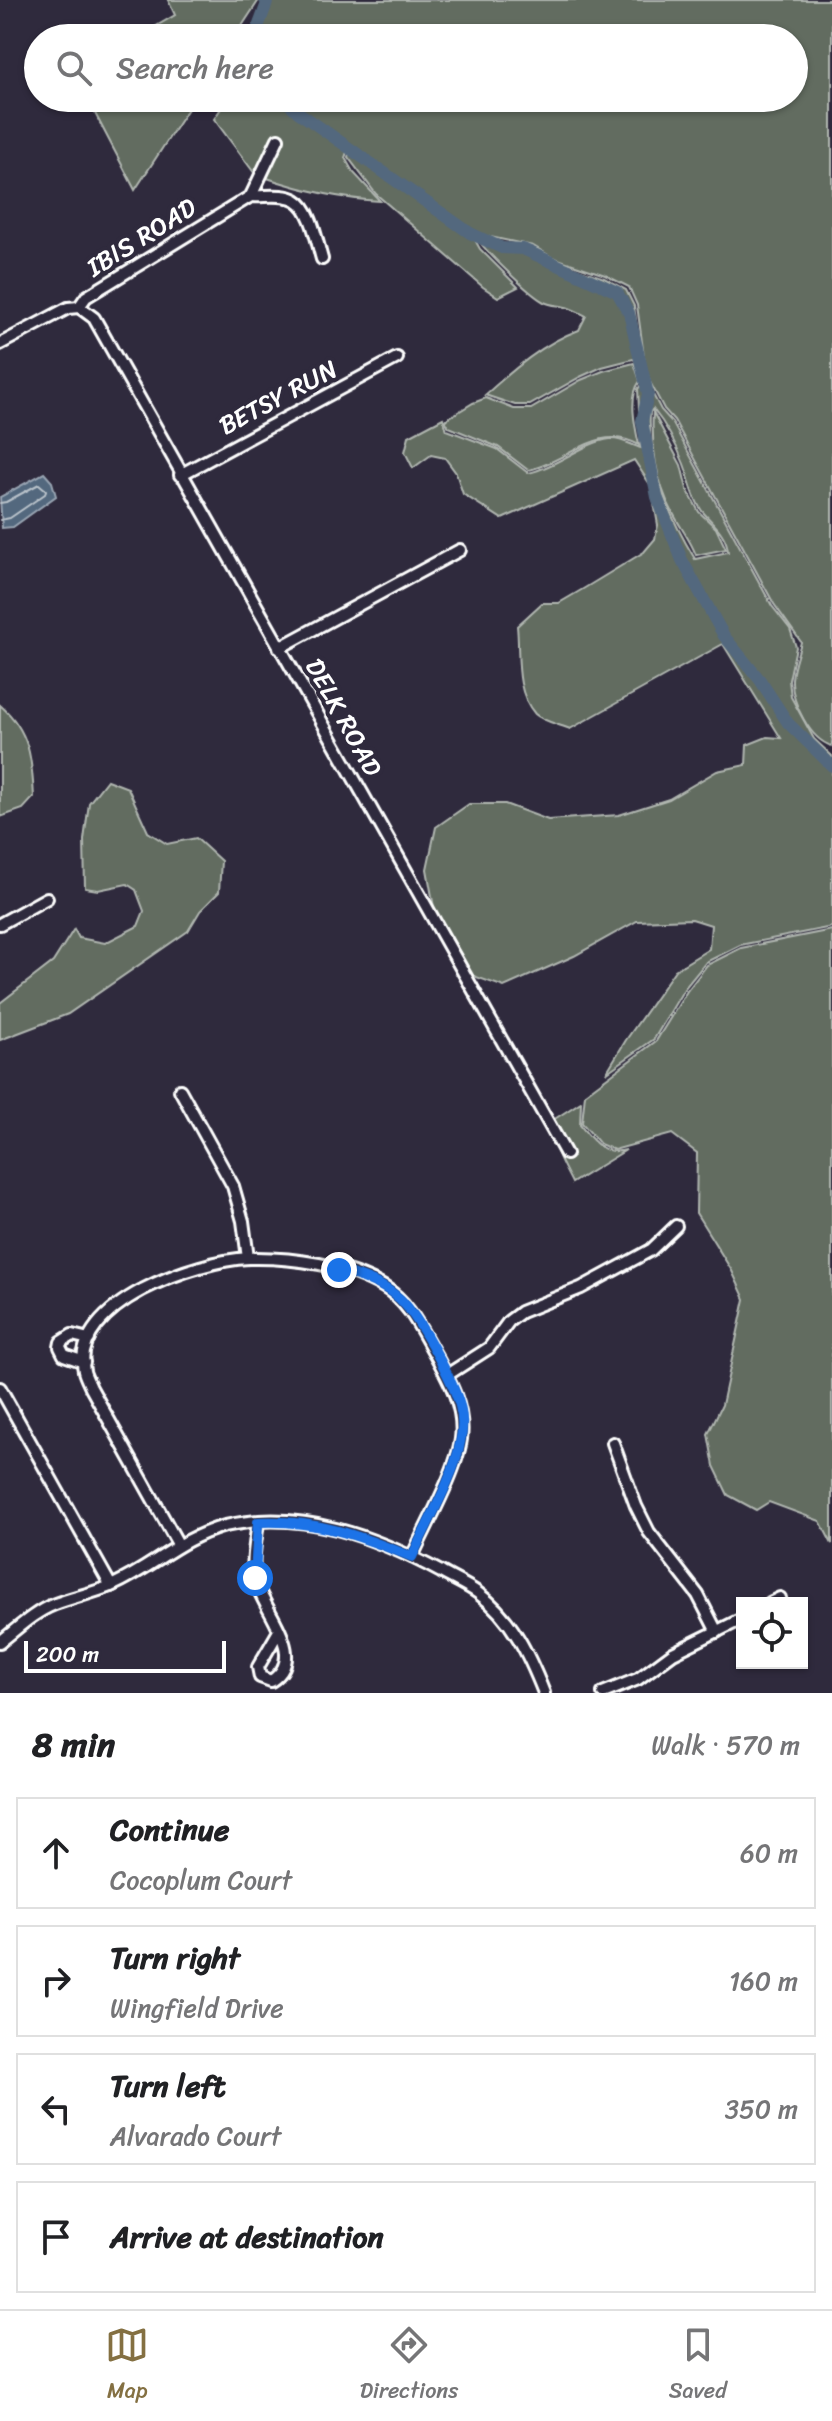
<!DOCTYPE html>
<html lang="en">
<head>
<meta charset="utf-8">
<style>
  body { margin:0; font-family:Sriracha,sans-serif; background:#f6f6f6; color:#202124 }
  .controls { position:absolute; right:24px; bottom:24px; display:grid; overflow:hidden; border-radius:0px; box-shadow:0 2px 6px #0004 }
  .controls button { width:72px; height:72px; display:grid; place-items:center; padding:0; border:0; border-bottom:2px solid #e0e0e0; background:#fff; color:#202124; font:40px sans-serif }
  .scale { position:absolute; left:24px; bottom:20px; width:202px; box-sizing:border-box; padding-left:8px; border:4px solid #fff; border-top:0; font-size:22px; line-height:28px; white-space:nowrap; color:#fff; -webkit-text-stroke:6px #2f2a3d; paint-order:stroke }
  .stop { position:absolute; width:24px; height:24px; margin:-18px; border:6px solid #1a73e8; border-radius:50%; background:#fff }
  .stop.end { background:#1a73e8; border-color:#fff; box-shadow:0 2px 8px #0008 }
  .list { margin:0; padding:0; list-style:none }
  h2 { display:flex; justify-content:space-between; align-items:center; height:104px; margin:0; padding:0 32px; font-size:34px }
  h2 small { font-size:26px; font-weight:400; color:#757577 }
  .list li { display:grid; grid-template-columns:52px 1fr auto; gap:24px; align-items:center; box-sizing:border-box; height:112px; margin:0 16px 16px; padding:0 16px; border:2px solid #e0e0e0; border-radius:0px }
  .list b { display:block; font-size:30px; white-space:nowrap }
  .list p { margin:0; font-size:26px; white-space:nowrap; color:#757577 }
  .list em { font-size:26px; font-style:normal; color:#757577 }
  .icon { flex:none; width:44px; height:44px; fill:none; stroke:currentColor; stroke-width:2; stroke-linecap:round; stroke-linejoin:round }
  .map { position:relative; flex:none; width:832px; height:1693px; overflow:hidden }
  .search { position:absolute; background:#fff; box-shadow:0 2px 6px #0004; left:24px; right:24px; top:24px; height:88px; display:flex; align-items:center; gap:20px; box-sizing:border-box; padding:0 28px; border-radius:44px; color:#757577; font-size:30px }
  .sheet { height:616px; background:#fff }
  nav { display:flex; justify-content:space-around; align-items:center; box-sizing:border-box; height:112px; border-top:2px solid #e0e0e0; background:#fff; font-size:22px; color:#757577 }
  nav a { display:grid; justify-items:center; gap:4px }
  nav .on { color:#847042 }
  .map>svg:first-child { display:block }
  .green { fill:#626c61; stroke:#b0b6b0; stroke-width:2; fill-rule:evenodd }
  .water { fill:#53687e; stroke:#98a4b2; stroke-width:2 }
  .lines { fill:none; stroke-linecap:round; stroke-linejoin:round }
  .shore { stroke:#bac3cb; stroke-width:2 }
  .river { stroke:#53687e; stroke-width:12 }
  .minor-casing { stroke:#fff; stroke-width:16 }
  .minor { stroke:#2f2a3d; stroke-width:10 }
  .route { stroke:#1a73e8; stroke-width:10 }
  .labels { text-anchor:middle; dominant-baseline:central; stroke-width:8; stroke-linejoin:round; paint-order:stroke }
  .street-label { font-size:26px; fill:#fff; stroke:#2f2a3d }
</style>
</head>
<body>
<div class="map">
<svg width="832" height="1693" viewBox="0 0 832 1693">
  <rect width="100%" height="100%" fill="#2f2a3d"/>
  <filter id="ink" filterUnits="userSpaceOnUse"><feTurbulence type="fractalNoise" baseFrequency=".0125" numOctaves="2"/><feDisplacementMap in="SourceGraphic" scale="16" xChannelSelector="R" yChannelSelector="G"/><feConvolveMatrix kernelMatrix="1 2 1 2 8 2 1 2 1" color-interpolation-filters="sRGB"/></filter>
  <g filter="url(#ink)">
    <g class="green">
      <path d="M168 0H259L234 38H136L175 15Z"/>
      <path d="M265 0H832V746C810 740 791 702 792 679 793 666 798 654 801 642L774 604 674 420 664 409 650 382 645 364 637 305 629 287 605 275 552 257 533 246 471 233 480 249 518 287 498 297 483 287 376 194 348 157 351 148 298 112 283 98H794V38H254L267 3Z"/>
      <path d="M87 98H195L135 190Z"/>
      <path d="M228 98H279L296 114 348 149 345 158 353 172 380 201C339 199 302 190 264 177L283 138 277 134 255 174 214 119Z"/>
      <path d="M476 237 533 250 551 260 604 278 626 290 634 306 642 364 647 383 661 410 672 422 772 606 790 629 796 647 789 680 791 697 814 739 832 756V927L740 945 706 962 684 989 654 1039 606 1073 626 1040 675 970 709 949 711 925 692 919 637 921 574 956 504 987 468 974 439 935 427 869 436 827 469 804H505L548 820 619 815 669 799 717 771 746 765 747 745 767 737 781 738 723 644 570 729C560 725 542 721 535 714 514 690 520 654 517 626L542 603H559L583 589 644 552 655 539 658 525 651 486 634 460 502 519 463 494 456 473 445 458 431 455 413 468 405 452 409 436 443 418 447 430 497 449 528 473C557 467 584 442 610 439 621 438 631 445 641 448L638 389 643 382 637 362 633 359 602 367 580 377 530 405H515L485 395C513 370 543 343 579 330L586 316C580 313 575 310 569 308 561 305 552 306 544 302 529 294 485 251 476 237ZM653 409C665 424 677 446 684 464 690 480 692 497 702 511 713 524 727 534 728 552L695 559C668 514 647 466 650 412Z"/>
      <path d="M634 363 640 381C628 397 635 427 639 445 597 422 568 462 528 470L498 447 449 427 445 420 473 403 486 398 514 409H531L581 380 603 371Z"/>
      <path d="M653 412 681 465 687 489 699 512 716 528 726 549 696 555C690 539 679 526 672 511 656 482 651 445 653 412Z"/>
      <path d="M0 705C30 731 32 759 34 797L23 809 0 817Z"/>
      <path d="M107 780 128 788 148 832 167 844 196 838 221 861 219 892 200 911 188 931 68 1014 0 1040V1003L53 962 74 929 79 938 105 943 138 926 144 911 136 890 127 884 98 890 85 888 84 840 89 803Z"/>
      <path d="M832 930V1544L820 1521 769 1502 756 1510 728 1495 714 1466 708 1434 722 1405 745 1299 732 1271 696 1213 697 1153 672 1134 614 1150 600 1144 582 1123 585 1094 656 1041 687 991 707 965 741 948Z"/>
      <path d="M581 1102 580 1125C593 1141 603 1156 626 1150L572 1183C562 1163 549 1143 553 1120Z"/>
    </g>
    <path class="water" d="M44 473 52 482 56 496 13 527 2 528 0 497Z"/>
    <g class="lines">
      <path class="shore" d="M0 503 6 502 39 484 46 490 45 494 10 518 0 520"/>
      <g class="river">
        <path d="M254 38 267 3 265 0"/>
        <path d="M283 98 298 112 470 233 502 248 523 249 617 292 629 313 648 394 642 421 657 497 682 560 724 636 760 680 788 723 832 766"/>
      </g>
      <defs>
        <g id="minor">
          <path d="M251 196C264 197 284 193 296 200 312 209 317 243 322 259"/>
          <path d="M79 307 94 318 566 1154"/>
          <path d="M0 344 68 308 79 307 86 297 251 196 278 139"/>
          <path d="M180 475 397 358"/>
          <path d="M279 648 460 550"/>
          <path d="M0 924 47 898"/>
          <path d="M180 1090 233 1186 243 1221 248 1258"/>
          <path d="M84 1362 64 1355 60 1347 61 1342 72 1335 89 1339"/>
          <path d="M447 1375 489 1348 509 1321 521 1312 581 1288 651 1250 676 1226"/>
          <path d="M0 1388 111 1586"/>
          <path d="M613 1443 636 1506 649 1532 698 1595 717 1632"/>
          <path d="M258 1522C256 1540 251 1561 255 1579 262 1610 310 1656 271 1681L260 1677 258 1667 279 1631"/>
          <path d="M178 1544 91 1388C89 1383 85 1376 84 1371 71 1303 198 1260 249 1258 292 1257 347 1265 384 1287 409 1302 421 1330 435 1354 450 1381 465 1408 461 1439 457 1470 426 1526 412 1557"/>
          <path d="M770 1603 780 1598"/>
          <path d="M0 1642C17 1629 34 1612 55 1604 74 1597 94 1593 113 1585 155 1566 178 1539 225 1526 300 1508 376 1537 441 1572 453 1579 467 1585 478 1593 512 1618 529 1655 544 1693"/>
          <path d="M603 1693 638 1679 673 1653 742 1619"/>
        </g>
      </defs>
      <use href="#minor" class="minor-casing"/>
      <use href="#minor" class="minor"/>
    </g>
  </g>
  <g class="lines" filter="url(#ink)">
    <path class="route" d="M255 1578 258 1522C314 1519 361 1536 412 1557 426 1525 455 1475 460 1443 463 1431 463 1418 460 1406 453 1381 419 1317 400 1299 382 1283 361 1277 339 1270"/>
  </g>
  <g class="labels">
    <g class="street-label">
      <text transform="translate(141 237) rotate(-32)">IBIS ROAD</text>
      <text transform="translate(278 397) rotate(-28)">BETSY RUN</text>
      <text transform="translate(344 717) rotate(61)">DELK ROAD</text>
    </g>
  </g>
</svg>
<div class="controls">
<button><svg class="icon" aria-label="locate" viewBox="0 0 24 24"><circle cx="12" cy="12" r="6"/><path d="M12 2v4M12 18v4M2 12h4M18 12h4"/></svg></button>
</div>
<div class="scale">200 m</div>
<div class="stop" style="left:255px;top:1578px"></div>
<div class="stop end" style="left:339px;top:1270px"></div>
<div class="search"><svg class="icon" aria-label="search" viewBox="0 0 24 24"><circle cx="10" cy="10" r="6"/><path d="M15 15l6 6"/></svg>Search here</div>
</div>
<section class="sheet">
<h2>8 min<small>Walk · 570 m</small></h2>
<ul class="list">
<li><svg class="icon" aria-label="ahead" viewBox="0 0 24 24"><path d="M12 20V5M6 11l6-6 6 6"/></svg><div><b>Continue</b><p>Cocoplum Court</p></div><em>60 m</em></li>
<li><svg class="icon" aria-label="right" viewBox="0 0 24 24"><path d="M7 20v-9h11M14 6l5 5-5 5"/></svg><div><b>Turn right</b><p>Wingfield Drive</p></div><em>160 m</em></li>
<li><svg class="icon" aria-label="left" viewBox="0 0 24 24"><path d="M17 20v-9H6M10 6l-5 5 5 5"/></svg><div><b>Turn left</b><p>Alvarado Court</p></div><em>350 m</em></li>
<li><svg class="icon" aria-label="arrive" viewBox="0 0 24 24"><path d="M6 21V4h12l-3 4 3 4H6"/></svg><div><b>Arrive at destination</b></div></li>
</ul>
</section>
<nav>
<a class="on"><svg class="icon" aria-label="map" viewBox="0 0 24 24"><path d="M3 6l6-2 6 2 6-2v14l-6 2-6-2-6 2zM9 4v14M15 6v14"/></svg>Map</a>
<a><svg class="icon" aria-label="directions" viewBox="0 0 24 24"><path d="M12 3l9 9-9 9-9-9zM9 14v-3h6M13 9l2 2-2 2"/></svg>Directions</a>
<a><svg class="icon" aria-label="saved" viewBox="0 0 24 24"><path d="M7 4h10v16l-5-4-5 4z"/></svg>Saved</a>
</nav>
</body>
</html>
